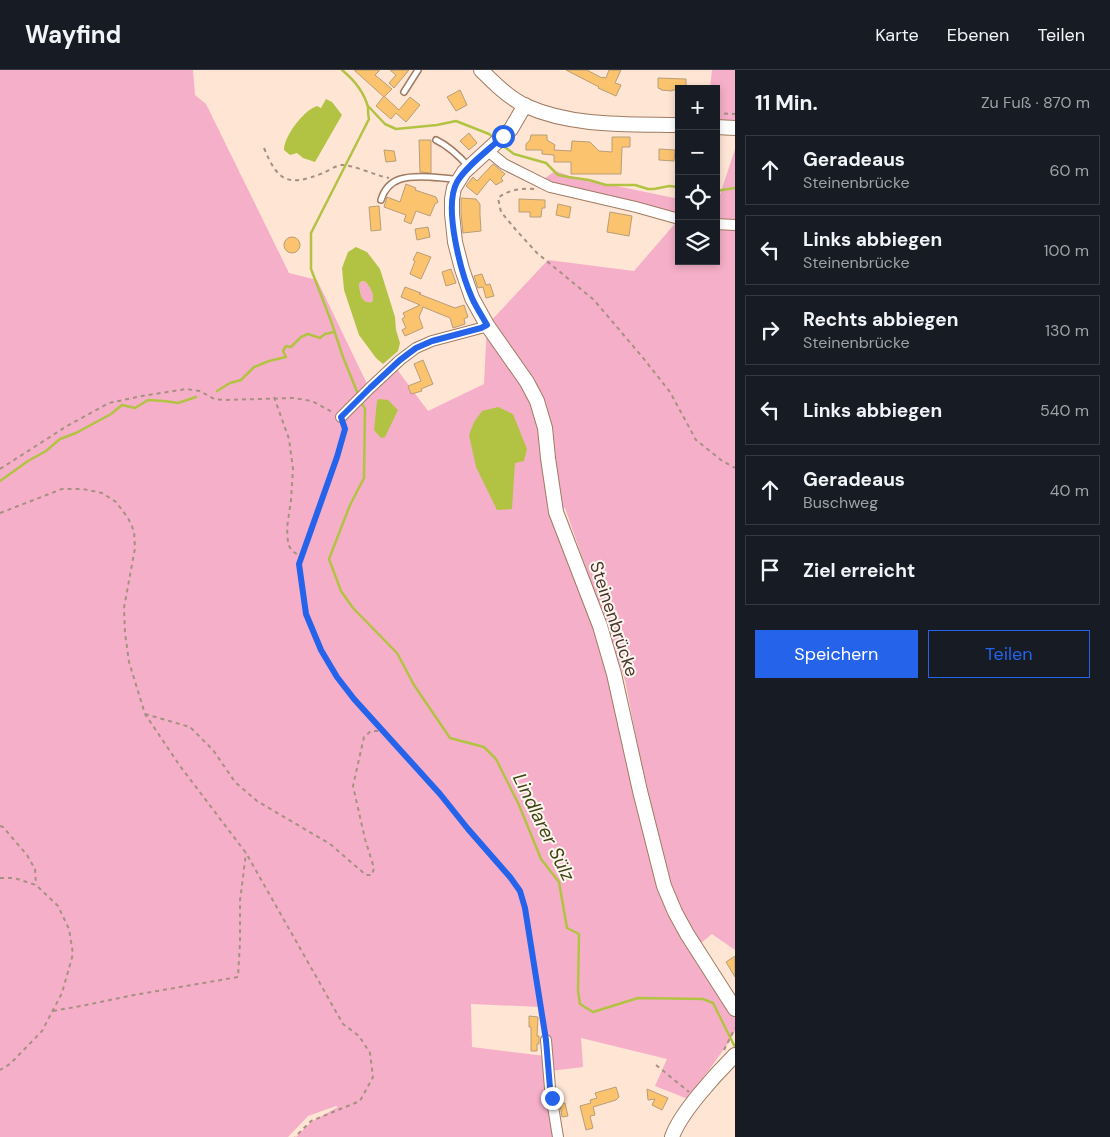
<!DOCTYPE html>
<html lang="de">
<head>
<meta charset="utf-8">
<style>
  body { margin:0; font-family:"DM Sans",sans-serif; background:#20242c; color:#f1f3f6 }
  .controls { position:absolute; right:15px; top:15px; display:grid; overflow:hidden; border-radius:0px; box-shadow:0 2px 8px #0003 }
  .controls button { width:45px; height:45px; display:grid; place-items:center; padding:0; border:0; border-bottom:1px solid #363941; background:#171b24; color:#f1f3f6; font:25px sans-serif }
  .stop { position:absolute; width:15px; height:15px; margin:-11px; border:4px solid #2563eb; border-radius:50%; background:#fff }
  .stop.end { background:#2563eb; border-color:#fff; box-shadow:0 1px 5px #0008 }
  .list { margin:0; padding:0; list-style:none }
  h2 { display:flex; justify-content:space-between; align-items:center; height:65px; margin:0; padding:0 20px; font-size:21px }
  h2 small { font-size:16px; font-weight:400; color:#9ea1a6 }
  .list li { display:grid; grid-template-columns:32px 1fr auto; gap:15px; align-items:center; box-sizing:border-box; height:70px; margin:0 10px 10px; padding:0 10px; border:1px solid #363941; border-radius:0px }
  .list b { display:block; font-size:19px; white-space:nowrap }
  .list p { margin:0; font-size:16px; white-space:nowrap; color:#9ea1a6 }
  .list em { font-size:16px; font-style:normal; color:#9ea1a6 }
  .actions { display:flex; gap:10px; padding:15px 20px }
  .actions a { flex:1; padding:11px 0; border:1px solid #2563eb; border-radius:0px; text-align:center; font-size:18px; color:#2563eb }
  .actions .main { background:#2563eb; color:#fff }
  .icon { flex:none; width:28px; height:28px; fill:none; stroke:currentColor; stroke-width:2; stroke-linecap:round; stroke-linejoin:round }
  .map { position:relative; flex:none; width:735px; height:1067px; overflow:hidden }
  header { display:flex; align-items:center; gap:30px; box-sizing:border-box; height:70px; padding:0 25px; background:#171b24; border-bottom:1px solid #363941 }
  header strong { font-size:24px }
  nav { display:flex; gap:28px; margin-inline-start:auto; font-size:18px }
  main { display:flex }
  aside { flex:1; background:#171b24 }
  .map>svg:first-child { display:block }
  .green { fill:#f6afc8; fill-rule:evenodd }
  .water { fill:#b2c344; fill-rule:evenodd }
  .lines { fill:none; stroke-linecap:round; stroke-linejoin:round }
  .stream { stroke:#b2c344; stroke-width:2.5 }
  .building { fill:#fbc36e; stroke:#b89e78 }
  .service-casing { stroke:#a07b61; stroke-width:8 }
  .minor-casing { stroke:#a07b61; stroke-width:12 }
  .secondary-casing { stroke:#a07b61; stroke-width:16 }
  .path { stroke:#a69082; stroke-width:2; stroke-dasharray:4 4; stroke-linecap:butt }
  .service { stroke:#fff; stroke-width:5 }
  .minor { stroke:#fff; stroke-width:10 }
  .secondary { stroke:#fff; stroke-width:14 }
  .route { stroke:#2563eb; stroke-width:6 }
  .labels { text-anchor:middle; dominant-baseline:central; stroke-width:4; stroke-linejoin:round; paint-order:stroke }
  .street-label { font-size:18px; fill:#48372c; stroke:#fff6f0 }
  .water-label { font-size:19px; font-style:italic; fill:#3d4411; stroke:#fff6f0 }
</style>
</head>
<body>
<header>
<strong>Wayfind</strong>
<nav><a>Karte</a><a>Ebenen</a><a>Teilen</a></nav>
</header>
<main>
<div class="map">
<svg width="735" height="1067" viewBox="0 0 735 1067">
  <rect width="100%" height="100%" fill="#ffe5d4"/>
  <g class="green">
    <path d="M0 0H193L195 25 206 34 289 203 317 210 369 318 396 298 428 341 484 314 487 255 548 190 634 201 679 149V191H716V137L735 79V880L712 864 696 877 735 943V961L729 972 688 1029 655 1016 667 989 581 968 583 997 550 1001 541 937 471 934 472 977 545 986 556 1067H296L311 1052 338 1037 336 1036 308 1046 288 1067H0ZM565 438 625 610 662 804 600 556 557 442Z"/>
    <path d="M712 0H735V53H716V19H710Z"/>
    <path d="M555 101 573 107 679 129V145L559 117 544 109Z"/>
    <path d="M362 211 366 212C370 218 375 224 372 232 361 234 360 222 359 214Z"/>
  </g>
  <g class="water">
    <path d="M326 29 332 32 342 45 315 92 303 88 297 83 290 85 284 80C284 66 304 40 317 36L321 38Z"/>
    <path d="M356 177 367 182 380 199 395 247 396 260 400 273 398 281 383 294 376 288 359 265 344 220 342 198 348 182ZM362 211 366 212C370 218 375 224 372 232 361 234 360 222 359 214Z"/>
    <path d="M379 329 388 330 398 340 385 367 381 368 374 360 377 331Z"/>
    <path d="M498 337 513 344 527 379 524 391 515 393 512 439 497 440 476 397 469 365 474 352 482 341Z"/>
  </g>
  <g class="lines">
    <g class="stream">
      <path d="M342 0C353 9 364 22 368 37 368 41 368 45 369 49L311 163V199L331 251 343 287 358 324"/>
      <path d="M368 36 385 54 396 59 437 55 456 51 489 64 494 68"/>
      <path d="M502 75 514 84 546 93 558 105 568 107 589 110 606 115H635L648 119H654L669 116 679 117"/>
      <path d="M716 121 735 118"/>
      <path d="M217 321 230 313 241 310 254 297 269 291 286 287 283 281 286 276 291 277 301 267 308 264 320 268 325 264 334 262"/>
      <path d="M361 332 365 339 364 408 350 435 329 489 341 521 353 538 397 583 414 615 450 668 484 677 496 689 519 735 541 789 559 812 567 858 579 864 578 921 580 934 593 942 638 928 703 929 713 933 735 977"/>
      <path d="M0 411 28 391 46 381 60 369 76 363 111 344 122 335 135 338 148 330 164 331 178 333 196 327"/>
    </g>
  </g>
  <g class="building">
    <path d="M354 0H380L375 5 392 19 384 27Z"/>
    <path d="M390 0H409L394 18 389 13 396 5Z"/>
    <path d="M566 0H587L602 8 603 7 606 8 609 0H621L615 13 621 15 616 26 598 18 599 17Z"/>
    <path d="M658 8 686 9V19H679V20H673L672 21 661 20V19L658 18Z"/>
    <path d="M460 20 467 35 456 41 447 27Z"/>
    <path d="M384 26 399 40 410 27 420 35 406 52 396 43 391 49 376 36Z"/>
    <path d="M469 63 477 73 469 80 460 71Z"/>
    <path d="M531 65H547V70L555 75 554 80 571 81 572 71 590 72 599 81 612 82V67H630V77H622L621 104H571V92H554V85L542 84V80H526V74L530 70Z"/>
    <path d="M419 70H431V103L420 102Z"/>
    <path d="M659 79 675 80 674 91 659 90Z"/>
    <path d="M384 80 394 81 396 91 386 92Z"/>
    <path d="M493 94 505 104 501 108 503 111 496 115 490 109 477 125 466 116 473 107 477 111Z"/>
    <path d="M406 114 416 118 415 120 436 127 438 132 435 134 430 146 416 141 411 154 404 151 406 145 384 137 387 127 400 132Z"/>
    <path d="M461 128 476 129 480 134V145L481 161 463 163 461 144Z"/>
    <path d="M519 129 545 130V138H542L541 147H530V142H519Z"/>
    <path d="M558 134 571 137 569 148 556 145Z"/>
    <path d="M379 136 381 160 371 161 369 137Z"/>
    <path d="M610 142 632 146 629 166 607 162Z"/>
    <path d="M428 157 430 167 417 170 415 159Z"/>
    <circle cx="292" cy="175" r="8"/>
    <path d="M417 182 431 187 421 209 410 204 415 191 413 190Z"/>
    <path d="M451 199 456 213 446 216 442 202Z"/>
    <path d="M482 204 486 215 490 214 494 226 486 228 483 217 478 218 474 206Z"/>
    <path d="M405 217 421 223 419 224 455 238 464 235 468 247 464 249 465 254 453 258 450 248 423 237 419 247 423 258 405 266 402 260 406 258 402 249 405 247 403 243 420 235 401 227Z"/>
    <path d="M423 290 433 314 421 319 422 321 411 324 408 316 421 311 414 294Z"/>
    <path d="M735 886V907L726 892Z"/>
    <path d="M529 946 538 947 537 966H539V974H537V981H531V957H529Z"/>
    <path d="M616 1017 619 1027 616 1030 593 1037 595 1045 590 1046 593 1058 586 1060 580 1036 591 1033 590 1030 597 1028 595 1023Z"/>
    <path d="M647 1019 668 1028 662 1040 652 1035 655 1029 648 1030Z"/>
    <path d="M565 1033 568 1046 562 1047 560 1034Z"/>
  </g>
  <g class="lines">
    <defs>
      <g id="service">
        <path d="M404 22 418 0"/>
        <path d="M436 70C449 76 460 87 469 97"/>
        <path d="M381 130C388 106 409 106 430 107 439 108 449 108 458 110"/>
      </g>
      <g id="minor">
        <path d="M488 81 504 94 550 117 636 137 679 149"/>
        <path d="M716 154 735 155"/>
        <path d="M341 347 370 318 400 290 416 278 432 271 481 258 487 255"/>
        <path d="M546 970 550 1018 558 1067"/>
      </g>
      <g id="secondary">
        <path d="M481 0C494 13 509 28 526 36 573 57 628 54 679 55"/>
        <path d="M525 35 511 59 464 102 454 118 452 129V144L455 172 462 199 472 228 487 255 527 312 537 331 545 358 548 388 556 442 600 556 614 604 640 721 664 816 675 842 687 864 735 939"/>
        <path d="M716 57 735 58"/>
        <path d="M672 1067C680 1043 717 1003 735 985"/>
      </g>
    </defs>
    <use href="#service" class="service-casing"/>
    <use href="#minor" class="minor-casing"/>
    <use href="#secondary" class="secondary-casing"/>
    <g class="path">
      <path d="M716 43 735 44"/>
      <path d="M264 78C278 112 288 117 323 103 328 101 335 96 341 95 351 94 377 106 389 108"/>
      <path d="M534 119C521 118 508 120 498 128L501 142 516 160 537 183 594 230 644 289 670 322 696 370 721 390 735 398"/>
      <path d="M274 327 289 369 293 399 291 430 287 458 288 474 292 481 300 486"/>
      <path d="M344 355 345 359 337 387 299 494 306 544 321 580 337 607 354 629 440 724 468 759 510 807 519 821 525 838 545 963"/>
      <path d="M0 399 67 356 109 333 142 326 186 319 200 321 214 329 224 330 293 328 312 331 334 343"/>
      <path d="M0 443 62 419H83L102 423 116 432 128 448 134 461 135 478 124 538 125 563 129 592 145 644 180 696 246 783 343 954 359 966 370 983 373 1007 360 1031 311 1051 295 1067"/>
      <path d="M145 644 190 657 213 680 235 712 257 731 330 774 366 805H372L374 798 365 769 353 716 364 667 371 661H382"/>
      <path d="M0 756 3 757 27 785 35 799 36 815"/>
      <path d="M0 808H14L36 815 58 836 69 859 73 884 62 923 42 961 10 994 0 1000"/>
      <path d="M53 941 86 935 134 925 238 907 240 872V831L246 783"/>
      <path d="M724 980 735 958"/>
      <path d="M656 995 689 1022"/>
    </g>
    <use href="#service" class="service"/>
    <use href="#minor" class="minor"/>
    <use href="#secondary" class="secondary"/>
  </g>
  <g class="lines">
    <path class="route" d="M503 66C489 80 466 96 457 112 443 137 461 203 472 228 476 237 482 246 487 255L481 258 432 271 416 278 400 290 370 318 341 347 345 359 337 387 299 494 306 544 321 580 337 607 354 629 440 724 468 759 510 807 520 821 525 838 546 970 550 1018 552 1028"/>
  </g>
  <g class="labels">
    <g class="street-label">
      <text transform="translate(614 549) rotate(72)">Steinenbrücke</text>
    </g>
    <g class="water-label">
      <text transform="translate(544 757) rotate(64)">Lindlarer Sülz</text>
    </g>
  </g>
</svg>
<div class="controls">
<button>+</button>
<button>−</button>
<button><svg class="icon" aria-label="locate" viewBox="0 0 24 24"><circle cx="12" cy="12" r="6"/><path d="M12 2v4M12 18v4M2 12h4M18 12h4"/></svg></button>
<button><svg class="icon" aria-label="layers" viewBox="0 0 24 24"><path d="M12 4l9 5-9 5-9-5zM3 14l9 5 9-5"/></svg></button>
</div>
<div class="stop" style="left:503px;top:66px"></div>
<div class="stop end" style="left:552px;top:1028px"></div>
</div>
<aside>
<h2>11 Min.<small>Zu Fuß · 870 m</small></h2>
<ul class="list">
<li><svg class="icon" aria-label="ahead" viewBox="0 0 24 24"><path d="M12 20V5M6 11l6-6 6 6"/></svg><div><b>Geradeaus</b><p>Steinenbrücke</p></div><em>60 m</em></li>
<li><svg class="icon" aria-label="left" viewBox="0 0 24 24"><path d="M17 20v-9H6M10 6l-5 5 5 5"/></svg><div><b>Links abbiegen</b><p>Steinenbrücke</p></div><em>100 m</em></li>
<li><svg class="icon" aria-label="right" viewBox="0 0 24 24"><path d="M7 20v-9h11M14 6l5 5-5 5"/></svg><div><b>Rechts abbiegen</b><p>Steinenbrücke</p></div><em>130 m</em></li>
<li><svg class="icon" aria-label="left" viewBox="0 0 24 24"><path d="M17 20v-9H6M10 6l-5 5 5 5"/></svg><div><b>Links abbiegen</b></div><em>540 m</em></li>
<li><svg class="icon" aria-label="ahead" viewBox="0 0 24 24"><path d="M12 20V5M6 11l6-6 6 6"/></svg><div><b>Geradeaus</b><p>Buschweg</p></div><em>40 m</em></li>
<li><svg class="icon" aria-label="arrive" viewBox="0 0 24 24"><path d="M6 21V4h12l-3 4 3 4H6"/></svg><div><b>Ziel erreicht</b></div></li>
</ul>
<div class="actions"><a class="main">Speichern</a><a>Teilen</a></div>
</aside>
</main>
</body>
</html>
